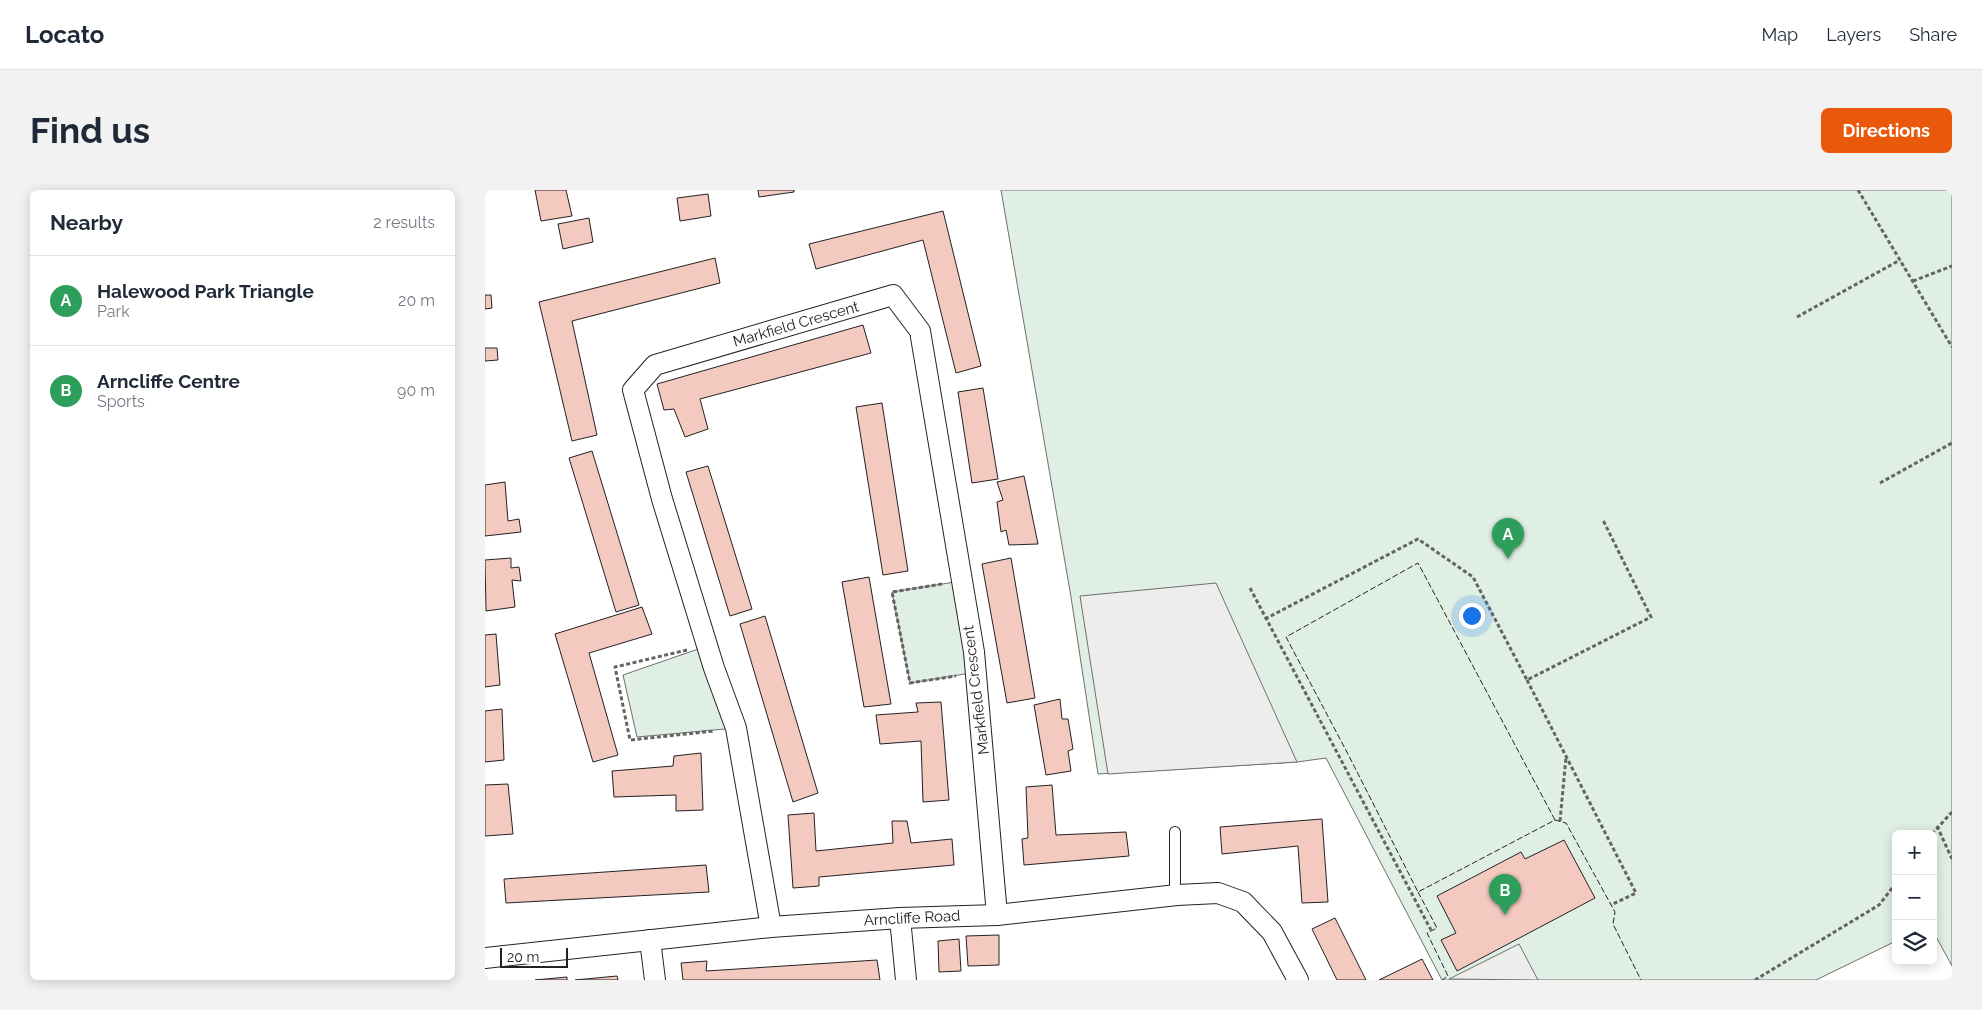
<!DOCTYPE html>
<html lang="en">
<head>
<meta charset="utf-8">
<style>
  body { margin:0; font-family:Raleway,sans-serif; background:#f2f2f3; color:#1f2937 }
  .controls { position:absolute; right:15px; bottom:15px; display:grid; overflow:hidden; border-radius:8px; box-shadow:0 2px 12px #0003 }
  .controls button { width:45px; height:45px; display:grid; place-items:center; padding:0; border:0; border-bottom:1px solid #e0e1e3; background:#fff; color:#1f2937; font:25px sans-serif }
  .scale { position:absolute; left:15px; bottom:12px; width:68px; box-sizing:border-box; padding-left:5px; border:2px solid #222; border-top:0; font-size:14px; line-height:18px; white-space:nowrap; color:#222; -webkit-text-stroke:4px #fff; paint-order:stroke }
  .you { position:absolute; left:986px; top:425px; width:18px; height:18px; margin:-12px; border:4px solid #fff; border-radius:50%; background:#1a73e8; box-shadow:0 0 0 8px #1a73e833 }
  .badge { display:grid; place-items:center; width:32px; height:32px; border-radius:50%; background:#ea580c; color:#fff; font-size:16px; font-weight:700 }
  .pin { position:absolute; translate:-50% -41px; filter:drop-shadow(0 1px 2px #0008) }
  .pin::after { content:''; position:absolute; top:26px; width:18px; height:15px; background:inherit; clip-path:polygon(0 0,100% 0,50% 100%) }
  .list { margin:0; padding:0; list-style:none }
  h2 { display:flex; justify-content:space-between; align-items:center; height:65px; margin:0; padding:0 20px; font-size:21px }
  h2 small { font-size:16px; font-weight:400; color:#747a83 }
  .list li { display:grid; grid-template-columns:32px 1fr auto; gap:15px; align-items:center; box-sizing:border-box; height:90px; padding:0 20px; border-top:1px solid #e0e1e3 }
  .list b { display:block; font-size:19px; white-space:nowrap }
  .list p { margin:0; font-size:16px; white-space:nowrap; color:#747a83 }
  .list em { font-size:16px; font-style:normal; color:#747a83 }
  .icon { flex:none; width:28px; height:28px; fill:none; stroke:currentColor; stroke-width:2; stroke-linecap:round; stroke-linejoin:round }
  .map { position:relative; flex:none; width:1467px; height:790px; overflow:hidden; border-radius:8px }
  header { display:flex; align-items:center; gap:30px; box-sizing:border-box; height:70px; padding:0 25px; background:#fff; border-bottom:1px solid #e0e1e3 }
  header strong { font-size:24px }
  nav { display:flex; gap:28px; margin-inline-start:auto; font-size:18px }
  .intro { display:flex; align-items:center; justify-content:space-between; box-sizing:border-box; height:120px; padding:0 30px }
  h1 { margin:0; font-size:35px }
  .button { padding:12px 22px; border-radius:8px; background:#ea580c; color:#fff; font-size:18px; font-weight:700 }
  main { display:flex; gap:30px; padding:0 30px }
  aside { flex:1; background:#fff; border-radius:8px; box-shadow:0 2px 12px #0003 }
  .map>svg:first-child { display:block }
  .green { fill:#e0efe3; stroke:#6f6f6f }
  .parking { fill:#ededed; stroke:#6f6f6f }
  .building { fill:#f3c9c0; stroke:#222 }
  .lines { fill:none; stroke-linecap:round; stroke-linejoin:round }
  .lane-casing { stroke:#222; stroke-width:12 }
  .street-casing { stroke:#222; stroke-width:22 }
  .path { stroke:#646464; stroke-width:3; stroke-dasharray:4 2.5; stroke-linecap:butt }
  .lane { stroke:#fff; stroke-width:10 }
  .street { stroke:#fff; stroke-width:20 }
  .fence { stroke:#222; stroke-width:1; stroke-dasharray:6 2.5; stroke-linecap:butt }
  .labels { text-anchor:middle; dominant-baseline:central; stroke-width:4; stroke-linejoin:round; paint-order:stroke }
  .street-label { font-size:15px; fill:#222; stroke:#fff }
</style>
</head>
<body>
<header>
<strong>Locato</strong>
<nav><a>Map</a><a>Layers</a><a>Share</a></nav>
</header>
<div class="intro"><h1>Find us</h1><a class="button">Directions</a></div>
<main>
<aside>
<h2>Nearby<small>2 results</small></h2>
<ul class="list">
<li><span class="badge" style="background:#2e9e5b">A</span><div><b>Halewood Park Triangle</b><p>Park</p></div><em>20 m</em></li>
<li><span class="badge" style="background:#2e9e5b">B</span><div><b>Arncliffe Centre</b><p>Sports</p></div><em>90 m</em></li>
</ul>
</aside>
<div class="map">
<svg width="1467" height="790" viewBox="0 0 1467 790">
  <rect width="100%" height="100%" fill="#fff"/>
  <g class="green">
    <path d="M516 0H1467V776L1448 741V644H1411V751L1331 790H957L841 568 812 572 613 584 586 407Z"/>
    <path d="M476 391 492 482 425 493 407 402Z"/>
    <path d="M222 456 251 538 152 547 138 485Z"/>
  </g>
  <g class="parking">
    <path d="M731 393 812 572 623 584 595 406Z"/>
    <path d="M1034 754 1053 790 964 789Z"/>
  </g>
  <g class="building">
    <path d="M50 0H81L87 26 56 31Z"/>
    <path d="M273 0H309V2L274 7Z"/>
    <path d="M223 4 226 26 195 31 192 8Z"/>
    <path d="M458 21 496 176 471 183 438 50 331 79 324 54Z"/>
    <path d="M104 28 108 52 78 59 73 34Z"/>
    <path d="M230 68 235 93 87 131 112 245 87 251 54 112Z"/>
    <path d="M0 105H6L7 118 0 119Z"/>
    <path d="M378 135 386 163 215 209 223 239 200 247 189 219 179 220 172 194Z"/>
    <path d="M0 158H12L13 170 0 171Z"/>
    <path d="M498 198 513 289 487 293 473 202Z"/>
    <path d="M397 213 423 381 398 385 371 217Z"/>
    <path d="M107 261 154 415 131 422 84 268Z"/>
    <path d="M223 276 267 419 245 426 201 282Z"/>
    <path d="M539 286 553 354 524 355 521 340 516 342 512 312 518 310 512 292Z"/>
    <path d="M20 292 23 331 34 329 36 342 0 346V295Z"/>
    <path d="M26 368V378L34 377 36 391 27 390 30 417 1 421 0 370Z"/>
    <path d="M526 368 550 508 522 513 497 374Z"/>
    <path d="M384 387 406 514 379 517 357 392Z"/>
    <path d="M157 417 167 444 104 463 133 565 108 572 70 444Z"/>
    <path d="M280 426 333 603 308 612 255 434Z"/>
    <path d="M11 444 15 495 0 497V445Z"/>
    <path d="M575 509 577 529H583L588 559 583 561 586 581 561 585 549 515Z"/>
    <path d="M456 512 464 610 438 612 436 551 395 554 391 525 433 522 431 513Z"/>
    <path d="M17 519 19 570 0 572V521Z"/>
    <path d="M216 563 218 620 191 621V605L129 607 127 581 188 576 189 566Z"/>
    <path d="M23 594 28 644 0 646V595Z"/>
    <path d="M567 595 571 645 641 642 644 666 539 675 537 649 543 648 541 597Z"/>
    <path d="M329 623 331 661 408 653 407 631H422L426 653 467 649 469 675 334 687V696L308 698 303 625Z"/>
    <path d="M837 629 843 712 817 713 813 656 737 664 735 637Z"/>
    <path d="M1079 650 1110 708 972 781 956 750 971 743 952 706 1036 662 1040 669Z"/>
    <path d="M221 675 224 702 21 713 19 689Z"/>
    <path d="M850 728 881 790H852L827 739Z"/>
    <path d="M514 745V775L483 776 481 746Z"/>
    <path d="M474 749 476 781 454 782 453 751Z"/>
    <path d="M937 769 948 790H894Z"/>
    <path d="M392 770 395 790H198L196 773 222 771 221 781Z"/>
    <path d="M132 786 133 790H90Z"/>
    <path d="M82 787V790H50Z"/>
  </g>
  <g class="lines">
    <defs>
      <path id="lane" d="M690 642V695L692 705"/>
      <g id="street">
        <path d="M415 728 421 790"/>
        <path d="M286 737 251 538 229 478 177 309 148 200 170 175 408 105 435 141 489 462 512 725"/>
        <path d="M165 750 170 790"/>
        <path d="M0 768 286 737 415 728 512 725 692 705 733 703 758 712 787 742 813 790"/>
      </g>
    </defs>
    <use href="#lane" class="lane-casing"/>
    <use href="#street" class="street-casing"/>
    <g class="path">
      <path d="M1373 0 1467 157"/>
      <path d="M1428 91 1467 76"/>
      <path d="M1312 127 1415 70"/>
      <path d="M1395 293 1467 253"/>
      <path d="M457 394 407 402 425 493 471 486"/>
      <path d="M765 398 946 740"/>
      <path d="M780 429 933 349 988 387 1042 490 1166 427 1118 330"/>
      <path d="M202 460 130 477 145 550 229 541"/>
      <path d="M1042 490 1151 703 1126 715"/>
      <path d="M1075 631 1081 567"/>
      <path d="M1452 636 1467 669"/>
      <path d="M1447 644 1467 622"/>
      <path d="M1270 790 1394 715 1411 693"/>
    </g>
    <use href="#lane" class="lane"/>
    <use href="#street" class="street"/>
    <g class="fence">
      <path d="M1070 630 933 373 801 447 864 566 933 702 1070 630 1081 633 1130 722 1128 734 1156 790"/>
      <path d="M933 702 952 738 942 743 963 786 957 790"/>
    </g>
  </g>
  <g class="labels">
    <g class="street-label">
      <text transform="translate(311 134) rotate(-16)">Markfield Crescent</text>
      <text transform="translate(491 500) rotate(-97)">Markfield Crescent</text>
      <text transform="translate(427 728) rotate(-3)">Arncliffe Road</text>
    </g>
  </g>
</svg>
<div class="controls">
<button>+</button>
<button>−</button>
<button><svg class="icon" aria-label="layers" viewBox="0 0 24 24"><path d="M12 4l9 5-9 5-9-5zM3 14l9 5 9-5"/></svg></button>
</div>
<div class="scale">20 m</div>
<div class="you"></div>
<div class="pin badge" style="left:1023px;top:369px;background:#2e9e5b">A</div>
<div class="pin badge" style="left:1020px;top:725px;background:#2e9e5b">B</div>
</div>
</main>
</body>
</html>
